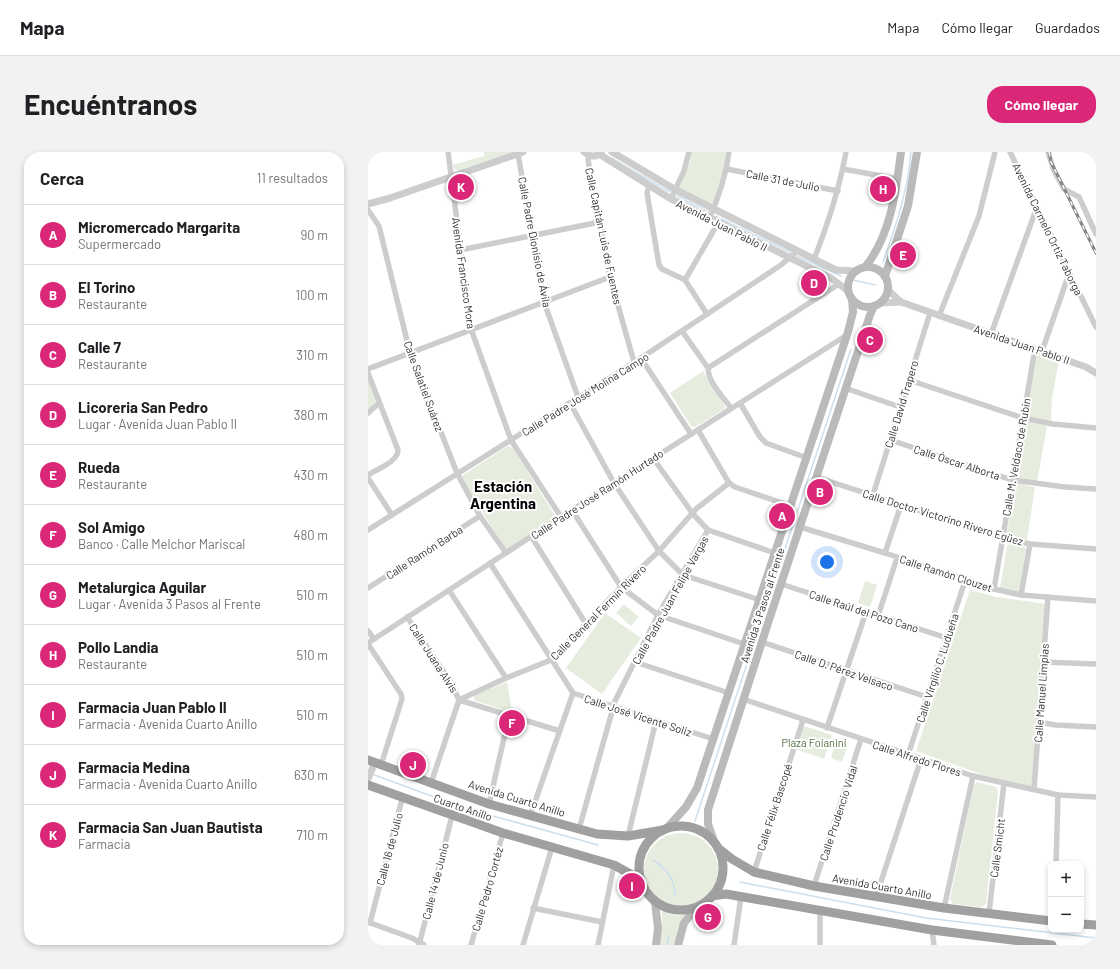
<!DOCTYPE html>
<html lang="es">
<head>
<meta charset="utf-8">
<style>
  body { margin:0; font-family:Barlow,sans-serif; background:#f2f2f2; color:#202124 }
  .controls { position:absolute; right:12px; bottom:12px; display:grid; overflow:hidden; border-radius:8px; box-shadow:0 2px 6px #0003 }
  .controls button { width:36px; height:36px; display:grid; place-items:center; padding:0; border:0; border-bottom:1px solid #e0e0e0; background:#fff; color:#202124; font:20px sans-serif }
  .you { position:absolute; left:459px; top:410px; width:14px; height:14px; margin:-10px; border:3px solid #fff; border-radius:50%; background:#1a73e8; box-shadow:0 0 0 6px #1a73e833 }
  .badge { display:grid; place-items:center; width:26px; height:26px; border-radius:50%; background:#db2777; color:#fff; font-size:13px; font-weight:700 }
  .pin { position:absolute; translate:-50% -50%; border:2px solid #fff; box-shadow:0 1px 4px #0006 }
  .list { margin:0; padding:0; list-style:none }
  h2 { display:flex; justify-content:space-between; align-items:center; height:52px; margin:0; padding:0 16px; font-size:17px }
  h2 small { font-size:13px; font-weight:400; color:#757577 }
  .list li { display:grid; grid-template-columns:26px 1fr auto; gap:12px; align-items:center; box-sizing:border-box; height:60px; padding:0 16px; border-top:1px solid #e0e0e0 }
  .list b { display:block; font-size:15px; white-space:nowrap }
  .list p { margin:0; font-size:13px; white-space:nowrap; color:#757577 }
  .list em { font-size:13px; font-style:normal; color:#757577 }
  .map { position:relative; flex:none; width:728px; height:793px; overflow:hidden; border-radius:16px }
  header { display:flex; align-items:center; gap:24px; box-sizing:border-box; height:56px; padding:0 20px; background:#fff; border-bottom:1px solid #e0e0e0 }
  header strong { font-size:19px }
  nav { display:flex; gap:22px; margin-inline-start:auto; font-size:14px }
  .intro { display:flex; align-items:center; justify-content:space-between; box-sizing:border-box; height:96px; padding:0 24px }
  h1 { margin:0; font-size:28px }
  .button { padding:10px 18px; border-radius:16px; background:#db2777; color:#fff; font-size:14px; font-weight:700 }
  main { display:flex; gap:24px; padding:0 24px }
  aside { flex:1; background:#fff; border-radius:16px; box-shadow:0 2px 6px #0003 }
  .map>svg:first-child { display:block }
  .green { fill:#e6eddf }
  .lines { fill:none; stroke-linecap:round; stroke-linejoin:round }
  .stream { stroke:#ccdfec; stroke-width:1.5 }
  .minor { stroke:#cdcdcd; stroke-width:5.5 }
  .tertiary { stroke:#cdcdcd; stroke-width:7 }
  .secondary { stroke:#bababa; stroke-width:8 }
  .trunk { stroke:#a0a0a0; stroke-width:9 }
  .rail-casing { stroke:#858585; stroke-width:3 }
  .rail { stroke:#fff; stroke-width:1.5; stroke-dasharray:4.5; stroke-linecap:butt }
  .labels { text-anchor:middle; dominant-baseline:central; stroke-width:4; stroke-linejoin:round; paint-order:stroke }
  .street-label { font-size:11px; fill:#303030; stroke:#fff }
  .park-label { font-size:11px; fill:#526c3e; stroke:#fff }
  .district-label { font-size:15px; font-weight:bold; fill:#000; stroke:#fff }
</style>
</head>
<body>
<header>
<strong>Mapa</strong>
<nav><a>Mapa</a><a>Cómo llegar</a><a>Guardados</a></nav>
</header>
<div class="intro"><h1>Encuéntranos</h1><a class="button">Cómo llegar</a></div>
<main>
<aside>
<h2>Cerca<small>11 resultados</small></h2>
<ul class="list">
<li><span class="badge">A</span><div><b>Micromercado Margarita</b><p>Supermercado</p></div><em>90 m</em></li>
<li><span class="badge">B</span><div><b>El Torino</b><p>Restaurante</p></div><em>100 m</em></li>
<li><span class="badge">C</span><div><b>Calle 7</b><p>Restaurante</p></div><em>310 m</em></li>
<li><span class="badge">D</span><div><b>Licoreria San Pedro</b><p>Lugar · Avenida Juan Pablo II</p></div><em>380 m</em></li>
<li><span class="badge">E</span><div><b>Rueda</b><p>Restaurante</p></div><em>430 m</em></li>
<li><span class="badge">F</span><div><b>Sol Amigo</b><p>Banco · Calle Melchor Mariscal</p></div><em>480 m</em></li>
<li><span class="badge">G</span><div><b>Metalurgica Aguilar</b><p>Lugar · Avenida 3 Pasos al Frente</p></div><em>510 m</em></li>
<li><span class="badge">H</span><div><b>Pollo Landia</b><p>Restaurante</p></div><em>510 m</em></li>
<li><span class="badge">I</span><div><b>Farmacia Juan Pablo II</b><p>Farmacia · Avenida Cuarto Anillo</p></div><em>510 m</em></li>
<li><span class="badge">J</span><div><b>Farmacia Medina</b><p>Farmacia · Avenida Cuarto Anillo</p></div><em>630 m</em></li>
<li><span class="badge">K</span><div><b>Farmacia San Juan Bautista</b><p>Farmacia</p></div><em>710 m</em></li>
</ul>
</aside>
<div class="map">
<svg width="728" height="793" viewBox="0 0 728 793">
  <rect width="100%" height="100%" fill="#fff"/>
  <g class="green">
    <path d="M116 0H144L91 18 86 17 85 13 116 4Z"/>
    <path d="M323 0H358L355 22 345 54 311 37 322 10Z"/>
    <path d="M673 202 691 208 684 246 683 269 659 264 658 261 669 204Z"/>
    <path d="M335 219 358 256 327 275 323 274 302 241Z"/>
    <path d="M0 225 8 248 6 252 0 257Z"/>
    <path d="M661 270 679 274 669 330 647 325 657 271Z"/>
    <path d="M140 294 145 296 186 362 187 367 138 398 92 325Z"/>
    <path d="M647 331 667 335 659 388 641 385 639 381Z"/>
    <path d="M643 391 657 395 658 397 651 440 632 436 639 394Z"/>
    <path d="M497 429 509 433 502 455 490 451Z"/>
    <path d="M602 438 628 445 679 452 670 546 665 636 618 624 548 599Z"/>
    <path d="M256 452 271 465 263 474 248 461Z"/>
    <path d="M237 461 273 486 234 542 198 516Z"/>
    <path d="M139 530 144 561 106 548V544L109 542Z"/>
    <path d="M436 574 464 583 456 607 428 597Z"/>
    <path d="M469 587 481 591 474 610 463 606Z"/>
    <path d="M609 630 628 635 630 640 618 752 614 755 585 752 582 747 606 633Z"/>
    <circle cx="313" cy="718" r="37"/>
    <path d="M294 759 308 764 318 762 310 776 307 793H291L294 778Z"/>
  </g>
  <g class="lines">
    <g class="stream">
      <path d="M243 6 302 40"/>
      <path d="M309 44 340 60"/>
      <path d="M347 64 422 100"/>
      <path d="M429 104 473 124"/>
      <path d="M515 110C528 74 540 38 543 0"/>
      <path d="M485 128 507 133"/>
      <path d="M4 622 96 656 230 693"/>
      <path d="M327 669 483 197"/>
      <path d="M285 708C299 717 306 726 307 743"/>
      <path d="M372 730 558 766 728 786"/>
      <path d="M299 793 301 783"/>
    </g>
    <g class="minor">
      <path d="M80 0 103 177 143 288 193 365"/>
      <path d="M642 0 728 175"/>
      <path d="M680 0 686 19 696 37 711 45 728 82"/>
      <path d="M150 2 176 150 210 245"/>
      <path d="M221 3 220 8 242 125 266 210"/>
      <path d="M359 17 470 39"/>
      <path d="M475 17 530 27"/>
      <path d="M281 34 279 41 291 113 294 117 317 128 339 162"/>
      <path d="M303 47 316 19 321 0"/>
      <path d="M0 58 11 74 42 201 89 321 112 364 138 401"/>
      <path d="M341 67C351 45 358 23 361 0"/>
      <path d="M92 98 232 70"/>
      <path d="M446 107C460 72 471 38 478 0"/>
      <path d="M317 128 350 71"/>
      <path d="M571 164 611 64 627 0"/>
      <path d="M314 179 340 216C340 230 355 245 363 256"/>
      <path d="M623 182 669 55"/>
      <path d="M674 199 702 119"/>
      <path d="M273 206 323 282"/>
      <path d="M340 216 471 132"/>
      <path d="M0 217 242 125"/>
      <path d="M0 221 30 298C30 310 9 317 0 323"/>
      <path d="M541 228 655 266 685 272 728 276"/>
      <path d="M477 236 532 255"/>
      <path d="M202 251 246 331 291 399 315 423 392 448"/>
      <path d="M372 251 392 285 398 291 439 306"/>
      <path d="M0 261 11 251"/>
      <path d="M330 278 361 331 367 335 423 354"/>
      <path d="M522 288 644 328 697 335 728 337"/>
      <path d="M285 306 325 362 340 378 407 401"/>
      <path d="M448 325 635 386 662 392 728 397"/>
      <path d="M0 326 24 363"/>
      <path d="M505 343 562 161"/>
      <path d="M204 358 253 435 290 463 376 492"/>
      <path d="M432 375 517 401 626 437 653 443 728 449"/>
      <path d="M0 378 273 206 413 113 429 99"/>
      <path d="M163 384 218 472"/>
      <path d="M517 401 533 353"/>
      <path d="M122 411 205 541 345 587"/>
      <path d="M413 432 579 486"/>
      <path d="M0 436 112 364"/>
      <path d="M626 437 667 197"/>
      <path d="M81 438 138 526"/>
      <path d="M653 443 662 392"/>
      <path d="M510 464 529 406"/>
      <path d="M39 465 82 529 91 548 192 579"/>
      <path d="M0 479 6 487"/>
      <path d="M394 490 559 545"/>
      <path d="M0 491 193 365 479 183"/>
      <path d="M0 492 33 542 34 547 13 613"/>
      <path d="M267 510 361 541"/>
      <path d="M675 510 728 512"/>
      <path d="M375 547 605 624 690 643 728 645"/>
      <path d="M671 570 687 573 728 575"/>
      <path d="M459 576 498 460"/>
      <path d="M540 603 597 429"/>
      <path d="M63 631 91 548 138 526 183 508 253 435 291 399 328 357 361 331"/>
      <path d="M666 637 680 445"/>
      <path d="M121 652 141 564"/>
      <path d="M162 664 205 541"/>
      <path d="M211 677 247 549 290 463 340 378"/>
      <path d="M260 684 288 569"/>
      <path d="M688 712 690 643"/>
      <path d="M386 720 435 568"/>
      <path d="M446 734 493 587"/>
      <path d="M508 745 553 607"/>
      <path d="M165 756 234 770"/>
      <path d="M576 756 605 624"/>
      <path d="M452 759V793"/>
      <path d="M621 761 636 631"/>
      <path d="M0 770 44 786 56 793"/>
      <path d="M2 771 34 647"/>
      <path d="M564 778 566 793"/>
      <path d="M51 793 84 664"/>
      <path d="M103 793 135 681"/>
      <path d="M155 793 184 695"/>
      <path d="M230 793 246 713"/>
      <path d="M366 793 373 745"/>
    </g>
    <g class="tertiary">
      <path d="M216 0 223 4H228L233 0"/>
      <path d="M244 0 308 38 468 118 487 119"/>
      <path d="M231 2 303 47 463 126 480 139"/>
      <path d="M0 52 22 46 155 0"/>
      <path d="M520 138 533 150 718 215 728 221"/>
      <path d="M512 151 533 150"/>
      <path d="M0 627 7 610"/>
    </g>
    <g class="secondary">
      <path d="M498 114C523 82 528 39 533 0"/>
      <circle cx="500" cy="135" r="20"/>
      <path d="M517 124 540 54 549 0"/>
      <path d="M299 676 318 655 329 636 480 180 485 160 484 147"/>
      <path d="M347 692 340 672V658L399 474 502 163 506 154"/>
      <path d="M287 750 290 776 288 793"/>
      <path d="M310 793 316 771 328 756"/>
    </g>
    <g class="trunk">
      <path d="M0 608 121 652 229 682 260 684 295 678"/>
      <path d="M0 633 135 681 246 713 273 728"/>
      <circle cx="313" cy="716" r="42"/>
      <path d="M350 696 364 707 386 720 446 734 576 756 683 769"/>
      <path d="M344 744 358 742 564 778 684 793"/>
      <path d="M713 772 728 773"/>
    </g>
    <defs>
      <path id="rail" d="M681 0 683 10 728 101"/>
    </defs>
    <use href="#rail" class="rail-casing"/>
    <use href="#rail" class="rail"/>
  </g>
  <g class="labels">
    <g class="street-label">
      <text transform="translate(415 28) rotate(11)">Calle 31 de Julio</text>
      <text transform="translate(354 73) rotate(27)">Avenida Juan Pablo II</text>
      <text transform="translate(680 77) rotate(64)">Avenida Carmelo Ortiz Taborga</text>
      <text transform="translate(236 84) rotate(78)">Calle Capitán Luis de Fuentes</text>
      <text transform="translate(167 90) rotate(79)">Calle Padre Dionisio de Ávila</text>
      <text transform="translate(96 121) rotate(82)">Avenida Francisco Mora</text>
      <text transform="translate(654 192) rotate(19)">Avenida Juan Pablo II</text>
      <text transform="translate(56 234) rotate(70)">Calle Salatiel Suárez</text>
      <text transform="translate(217 242) rotate(-32)">Calle Padre José Molina Campo</text>
      <text transform="translate(533 252) rotate(-73)">Calle David Trapero</text>
      <text transform="translate(648 305) rotate(-80)">Calle M. Veldaco de Rubin</text>
      <text transform="translate(589 310) rotate(18)">Calle Óscar Alborta</text>
      <text transform="translate(229 342) rotate(-33)">Calle Padre José Ramón Hurtado</text>
      <text transform="translate(575 365) rotate(17)">Calle Doctor Victorino Rivero Egüez</text>
      <text transform="translate(56 400) rotate(-33)">Calle Ramón Barba</text>
      <text transform="translate(578 421) rotate(18)">Calle Ramón Clouzet</text>
      <text transform="translate(302 448) rotate(-61)">Calle Padre Juan Felipe Vargas</text>
      <text transform="translate(394 453) rotate(-72)">Avenida 3 Pasos al Frente</text>
      <text transform="translate(496 459) rotate(18)">Calle Raúl del Pozo Cano</text>
      <text transform="translate(230 460) rotate(-45)">Calle General Fermín Rivero</text>
      <text transform="translate(66 506) rotate(57)">Calle Juana Alvis</text>
      <text transform="translate(569 516) rotate(-72)">Calle Virgilio C. Ludueña</text>
      <text transform="translate(476 518) rotate(19)">Calle D. Pérez Velsaco</text>
      <text transform="translate(673 541) rotate(-86)">Calle Manuel Limpias</text>
      <text transform="translate(270 563) rotate(18)">Calle José Vicente Soliz</text>
      <text transform="translate(549 606) rotate(18)">Calle Alfredo Flores</text>
      <text transform="translate(149 646) rotate(17)">Avenida Cuarto Anillo</text>
      <text transform="translate(95 655) rotate(19)">Cuarto Anillo</text>
      <text transform="translate(406 655) rotate(-72)">Calle Félix Bascopé</text>
      <text transform="translate(470 661) rotate(-72)">Calle Prudencio Vidal</text>
      <text transform="translate(629 696) rotate(-83)">Calle Smicht</text>
      <text transform="translate(21 697) rotate(-75)">Calle 16 de Julio</text>
      <text transform="translate(67 729) rotate(-76)">Calle 14 de Junio</text>
      <text transform="translate(514 734) rotate(10)">Avenida Cuarto Anillo</text>
      <text transform="translate(119 737) rotate(-74)">Calle Pedro Cortéz</text>
    </g>
    <g class="park-label">
      <text x="446" y="590">Plaza Foianini</text>
    </g>
    <g class="district-label">
      <text x="135" y="334">Estación<tspan x="135" dy="17">Argentina</tspan></text>
    </g>
  </g>
</svg>
<div class="controls">
<button>+</button>
<button>−</button>
</div>
<div class="you"></div>
<div class="pin badge" style="left:414px;top:364px">A</div>
<div class="pin badge" style="left:452px;top:340px">B</div>
<div class="pin badge" style="left:502px;top:188px">C</div>
<div class="pin badge" style="left:446px;top:131px">D</div>
<div class="pin badge" style="left:535px;top:103px">E</div>
<div class="pin badge" style="left:144px;top:571px">F</div>
<div class="pin badge" style="left:340px;top:765px">G</div>
<div class="pin badge" style="left:515px;top:37px">H</div>
<div class="pin badge" style="left:264px;top:734px">I</div>
<div class="pin badge" style="left:45px;top:613px">J</div>
<div class="pin badge" style="left:93px;top:35px">K</div>
</div>
</main>
</body>
</html>
